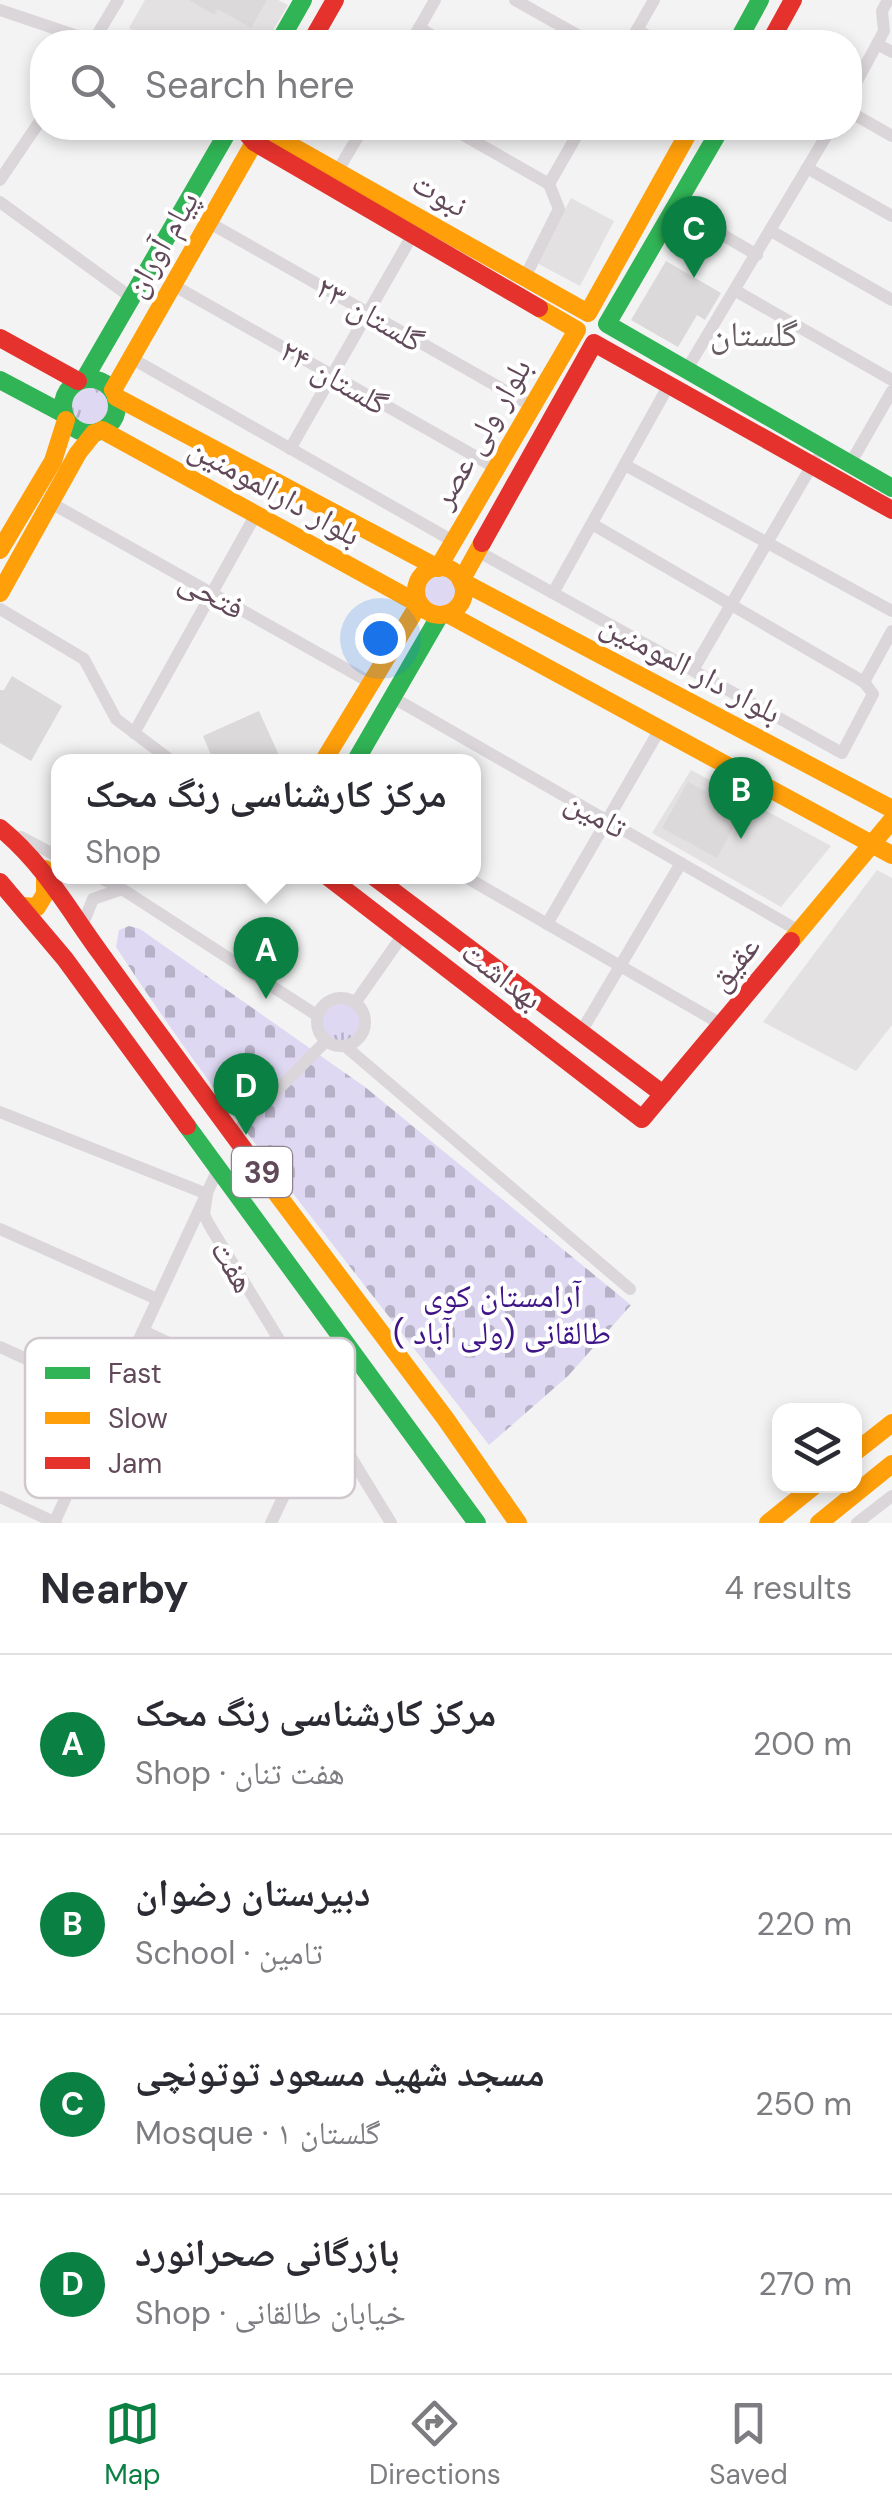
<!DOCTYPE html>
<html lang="en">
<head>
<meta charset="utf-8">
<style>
  body { margin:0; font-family:"DM Sans","Noto Naskh Arabic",sans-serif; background:#f7f7f7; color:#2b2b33 }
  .controls { position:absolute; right:30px; bottom:30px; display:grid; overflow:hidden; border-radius:20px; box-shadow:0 5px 15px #0003 }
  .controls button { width:90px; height:90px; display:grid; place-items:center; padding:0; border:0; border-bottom:2px solid #e1e1e2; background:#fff; color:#2b2b33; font:50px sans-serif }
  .you { position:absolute; left:380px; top:638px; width:35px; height:35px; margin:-25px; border:8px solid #fff; border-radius:50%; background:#1a73e8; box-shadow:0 0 0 15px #1a73e833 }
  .badge { display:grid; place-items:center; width:65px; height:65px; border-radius:50%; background:#0b8043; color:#fff; font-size:32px; font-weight:700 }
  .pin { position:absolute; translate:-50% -82px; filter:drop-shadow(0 2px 5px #0008) }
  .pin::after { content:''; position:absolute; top:52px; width:35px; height:30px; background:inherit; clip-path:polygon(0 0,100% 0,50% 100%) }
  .popup { position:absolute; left:51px; top:754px; width:430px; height:130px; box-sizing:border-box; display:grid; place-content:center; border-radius:20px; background:#fff; filter:drop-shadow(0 2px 8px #0005); font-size:32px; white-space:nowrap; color:#7c7c81 }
  .popup b { font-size:38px; color:#2b2b33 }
  .popup::after { content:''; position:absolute; left:50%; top:100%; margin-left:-20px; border:20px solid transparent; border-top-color:#fff }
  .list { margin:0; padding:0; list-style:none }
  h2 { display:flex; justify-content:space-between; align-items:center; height:130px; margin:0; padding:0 40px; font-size:42px }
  h2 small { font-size:32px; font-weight:400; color:#7c7c81 }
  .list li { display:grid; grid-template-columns:65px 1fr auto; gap:30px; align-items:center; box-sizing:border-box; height:180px; padding:0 40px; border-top:2px solid #e1e1e2 }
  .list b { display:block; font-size:38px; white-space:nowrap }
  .list p { margin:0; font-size:32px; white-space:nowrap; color:#7c7c81 }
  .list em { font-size:32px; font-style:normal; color:#7c7c81 }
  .icon { flex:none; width:55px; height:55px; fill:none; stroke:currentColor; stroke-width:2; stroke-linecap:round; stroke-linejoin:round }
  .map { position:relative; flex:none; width:892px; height:1523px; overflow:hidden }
  .search { position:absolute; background:#fff; box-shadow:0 5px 15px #0003; left:30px; right:30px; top:30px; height:110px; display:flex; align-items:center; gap:25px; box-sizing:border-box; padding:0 35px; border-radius:40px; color:#7c7c81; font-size:38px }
  .sheet { height:850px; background:#fff }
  nav { display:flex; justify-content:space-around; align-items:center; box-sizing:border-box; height:140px; border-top:2px solid #e1e1e2; background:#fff; font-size:28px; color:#7c7c81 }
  nav a { display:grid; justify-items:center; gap:5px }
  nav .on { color:#0b8043 }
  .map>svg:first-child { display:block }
  .education { fill:#e3e1e1 }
  .grass { fill:url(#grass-tufts) }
  .cemetery { fill:url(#cemetery-stones) }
  .building { fill:#dcd9da }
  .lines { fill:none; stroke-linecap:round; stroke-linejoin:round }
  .street { stroke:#dbd6da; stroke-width:12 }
  .fast { stroke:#30b455; stroke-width:18 }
  .slow { stroke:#ff9f0a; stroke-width:18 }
  .jam { stroke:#e5322d; stroke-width:18 }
  .labels { text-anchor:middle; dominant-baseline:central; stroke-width:8; stroke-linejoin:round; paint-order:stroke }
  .shield { fill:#fff; stroke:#90808b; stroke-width:2.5 }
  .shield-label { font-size:30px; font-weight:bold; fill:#614959 }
  .street-label { font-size:32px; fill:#614959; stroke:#fff }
  .park-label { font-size:32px; fill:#3e1487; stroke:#fff }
  .neighbourhood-label { font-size:35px; fill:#675e64; stroke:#fff }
  .key { fill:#fff; stroke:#d0c8cd; stroke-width:2.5 }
  .key-label { font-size:28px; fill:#614959 }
</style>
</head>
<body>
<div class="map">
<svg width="892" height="1523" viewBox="0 0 892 1523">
  <defs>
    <pattern id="grass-tufts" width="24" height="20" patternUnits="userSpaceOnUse" patternTransform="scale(2.5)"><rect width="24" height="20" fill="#ded8f2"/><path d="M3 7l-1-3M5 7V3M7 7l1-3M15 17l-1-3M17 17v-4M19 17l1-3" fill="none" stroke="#b7b1c7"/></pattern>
    <pattern id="cemetery-stones" width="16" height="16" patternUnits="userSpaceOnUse" patternTransform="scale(2.5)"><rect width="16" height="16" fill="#ded8f2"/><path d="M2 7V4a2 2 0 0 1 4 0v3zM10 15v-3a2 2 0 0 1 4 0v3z" fill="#b7b1c7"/></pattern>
  </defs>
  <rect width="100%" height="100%" fill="#f3f3f3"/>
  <g class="education">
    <path d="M145 0H278L288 5 266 42H153L129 28Z"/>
    <path d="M571 198 614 221 580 286 537 263Z"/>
    <path d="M691 770 831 846 781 907 652 833Z"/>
    <path d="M877 870 892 878V1025L856 1071 763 1022Z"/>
  </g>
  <g class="grass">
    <circle cx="90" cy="405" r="19"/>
    <circle cx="440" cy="591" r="19"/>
    <circle cx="341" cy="1022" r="21"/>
  </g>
  <path class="cemetery" d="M129 926 140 929 365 1087 631 1305 568 1376 489 1445C363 1281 229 1120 116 947L119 930Z"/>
  <g class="building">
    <path d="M189 0H267L251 28 218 9 214 15Z"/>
    <path d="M666 261 721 293 705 320 697 315 678 347 631 320Z"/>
    <path d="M12 676 62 706 31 761 0 743V690H4Z"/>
    <path d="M259 711 282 762H214L203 736Z"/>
    <path d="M688 782 742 811 717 858 662 828Z"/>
  </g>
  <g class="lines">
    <g class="street">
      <path d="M515 0 590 42"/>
      <path d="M0 10 83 38"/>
      <path d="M419 28 444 42"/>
      <path d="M637 30 659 42"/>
      <path d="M97 35 118 0"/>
      <path d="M411 42 435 0"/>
      <path d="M630 42 654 0"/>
      <path d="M877 44 892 52"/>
      <path d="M850 94 884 31 882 11 888 0"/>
      <path d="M850 112 892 136"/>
      <path d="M451 128 549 184"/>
      <path d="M807 168 892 216"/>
      <path d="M334 177 363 128"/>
      <path d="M0 180 42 118"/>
      <path d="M549 184 581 128"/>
      <path d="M0 202 132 298"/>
      <path d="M675 207 757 255"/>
      <path d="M208 222 532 406"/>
      <path d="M771 231 892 300"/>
      <path d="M525 277 559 209 549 184"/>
      <path d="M173 285 496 468"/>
      <path d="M736 291 892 380"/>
      <path d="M131 358 453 541"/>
      <path d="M687 369 831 128"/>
      <path d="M290 449 413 234"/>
      <path d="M850 464 892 391"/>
      <path d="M625 465 892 611"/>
      <path d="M51 503 373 684"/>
      <path d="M592 524 864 682"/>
      <path d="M479 552 842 753 873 694 864 682 892 631"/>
      <path d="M553 593 670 383"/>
      <path d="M0 609 84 659 116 719 173 762"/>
      <path d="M693 670 815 460"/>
      <path d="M392 697 799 931"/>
      <path d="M134 733 256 514"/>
      <path d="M21 837 59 857"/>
      <path d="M97 876 122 889 318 1016"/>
      <path d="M464 876 721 1024"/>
      <path d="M547 924 660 729"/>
      <path d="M82 926 93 899 122 889"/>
      <circle cx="341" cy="1022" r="24"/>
      <path d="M355 1003 402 936"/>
      <path d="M581 1032 681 863"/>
      <path d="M345 1046 630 1289"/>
      <path d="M0 1112 207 1194 204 1215 211 1228 391 1523"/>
      <path d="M234 1134 326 1041"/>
      <path d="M0 1229 157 1299"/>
      <path d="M143 1331 238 1375"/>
      <path d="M0 1347 291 1480"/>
      <path d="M0 1497 56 1523"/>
      <path d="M54 1523 219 1167"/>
      <path d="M271 1523 352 1351"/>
      <path d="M857 1523 892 1496"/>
    </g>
    <g class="fast">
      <path d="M279 42 303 0"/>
      <path d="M737 42 760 0"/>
      <path d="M721 128 607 324 892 488"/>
      <path d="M85 378 230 128"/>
      <circle cx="90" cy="406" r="27"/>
      <path d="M0 380 64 414"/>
      <path d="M355 762 440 615"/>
      <path d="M187 1126 477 1523"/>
    </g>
    <g class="slow">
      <path d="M260 128 588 313 691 128"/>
      <path d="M113 390 259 134"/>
      <path d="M116 397 438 568 577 330 539 308"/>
      <path d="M102 430 419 604 323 762"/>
      <path d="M482 543 461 581 892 809"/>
      <path d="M0 550 53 461 66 420"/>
      <circle cx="440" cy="591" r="24"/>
      <path d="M0 593 78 453 94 433"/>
      <path d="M448 614 892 855"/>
      <path d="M22 906 37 907 45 894V869"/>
      <path d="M791 941 892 820"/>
      <path d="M265 1178 445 1418 518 1523"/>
      <path d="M854 1453 892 1423"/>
      <path d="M768 1523 814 1486"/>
      <path d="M819 1523 892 1464"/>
    </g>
    <g class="jam">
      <path d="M311 42 335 0"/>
      <path d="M770 42 793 0"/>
      <path d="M242 128 254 142 539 308"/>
      <path d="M0 338 78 381"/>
      <path d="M482 543 594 343 892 510"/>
      <path d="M0 828C44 864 68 909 101 954 155 1029 210 1103 265 1178"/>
      <path d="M327 876 642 1119 791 941"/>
      <path d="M373 876 663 1094"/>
      <path d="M0 882 65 959 187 1126"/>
    </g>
  </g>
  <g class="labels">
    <rect class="shield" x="232" y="1147" width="60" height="50" rx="8"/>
    <g class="shield-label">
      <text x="262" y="1172">39</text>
    </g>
    <g class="street-label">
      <text transform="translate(440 194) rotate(30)">نبوت</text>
      <text transform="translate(161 244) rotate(-60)">پیام آوران</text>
      <text transform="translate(370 314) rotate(30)">گلستان ۲۳</text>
      <text transform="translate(334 377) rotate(30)">گلستان ۲۴</text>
      <text transform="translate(481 433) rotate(-60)">بلوار ولی عصر</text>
      <text transform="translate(275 491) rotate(29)">بلوار دارالمومنین</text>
      <text transform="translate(212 594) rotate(29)">فتحی</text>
      <text transform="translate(691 668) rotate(28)">بلوار دار المومنین</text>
      <text transform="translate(596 814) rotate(30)">تامین</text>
      <text transform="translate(734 963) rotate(-50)">عقیق</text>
      <text transform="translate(502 975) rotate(37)">بهداشت</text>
      <text transform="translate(233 1266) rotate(59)">هفت</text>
    </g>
    <g class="park-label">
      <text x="502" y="1296">آرامستان کوی<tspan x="502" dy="37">طالقانی (ولی آباد )</tspan></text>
    </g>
    <g class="neighbourhood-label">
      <text x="754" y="334">گلستان</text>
    </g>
  </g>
  <rect x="25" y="1338" width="330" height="160" rx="15" class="key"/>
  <rect x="45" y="1367" width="45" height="12" fill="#30b455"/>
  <rect x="45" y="1412" width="45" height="12" fill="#ff9f0a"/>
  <rect x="45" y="1457" width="45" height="12" fill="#e5322d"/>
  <g class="key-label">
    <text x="108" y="1383">Fast</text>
    <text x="108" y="1428">Slow</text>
    <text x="108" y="1473">Jam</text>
  </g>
</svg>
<div class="controls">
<button><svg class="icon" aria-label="layers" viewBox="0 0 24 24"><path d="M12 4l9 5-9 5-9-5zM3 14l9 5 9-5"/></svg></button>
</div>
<div class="you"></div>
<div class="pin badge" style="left:266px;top:999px">A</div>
<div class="popup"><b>مرکز کارشناسی رنگ محک</b>Shop</div>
<div class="pin badge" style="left:741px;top:839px">B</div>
<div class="pin badge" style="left:694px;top:278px">C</div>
<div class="pin badge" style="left:246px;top:1135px">D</div>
<div class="search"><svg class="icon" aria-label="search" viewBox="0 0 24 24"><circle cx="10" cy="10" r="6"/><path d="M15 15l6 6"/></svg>Search here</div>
</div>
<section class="sheet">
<h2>Nearby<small>4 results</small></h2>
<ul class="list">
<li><span class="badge">A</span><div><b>مرکز کارشناسی رنگ محک</b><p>Shop · هفت تنان</p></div><em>200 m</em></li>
<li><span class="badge">B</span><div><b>دبیرستان رضوان</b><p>School · تامین</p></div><em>220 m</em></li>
<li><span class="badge">C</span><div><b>مسجد شهید مسعود توتونچی</b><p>Mosque · گلستان ۱</p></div><em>250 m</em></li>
<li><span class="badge">D</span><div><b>بازرگانی صحرانورد</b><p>Shop · خیابان طالقانی</p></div><em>270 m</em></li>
</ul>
</section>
<nav>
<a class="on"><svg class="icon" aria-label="map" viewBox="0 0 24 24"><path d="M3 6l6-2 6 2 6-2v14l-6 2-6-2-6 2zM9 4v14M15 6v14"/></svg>Map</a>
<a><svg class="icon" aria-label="directions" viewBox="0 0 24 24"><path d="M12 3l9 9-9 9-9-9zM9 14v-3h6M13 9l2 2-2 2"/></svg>Directions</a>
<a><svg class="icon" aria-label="saved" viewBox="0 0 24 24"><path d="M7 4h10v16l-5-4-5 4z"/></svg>Saved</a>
</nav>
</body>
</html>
